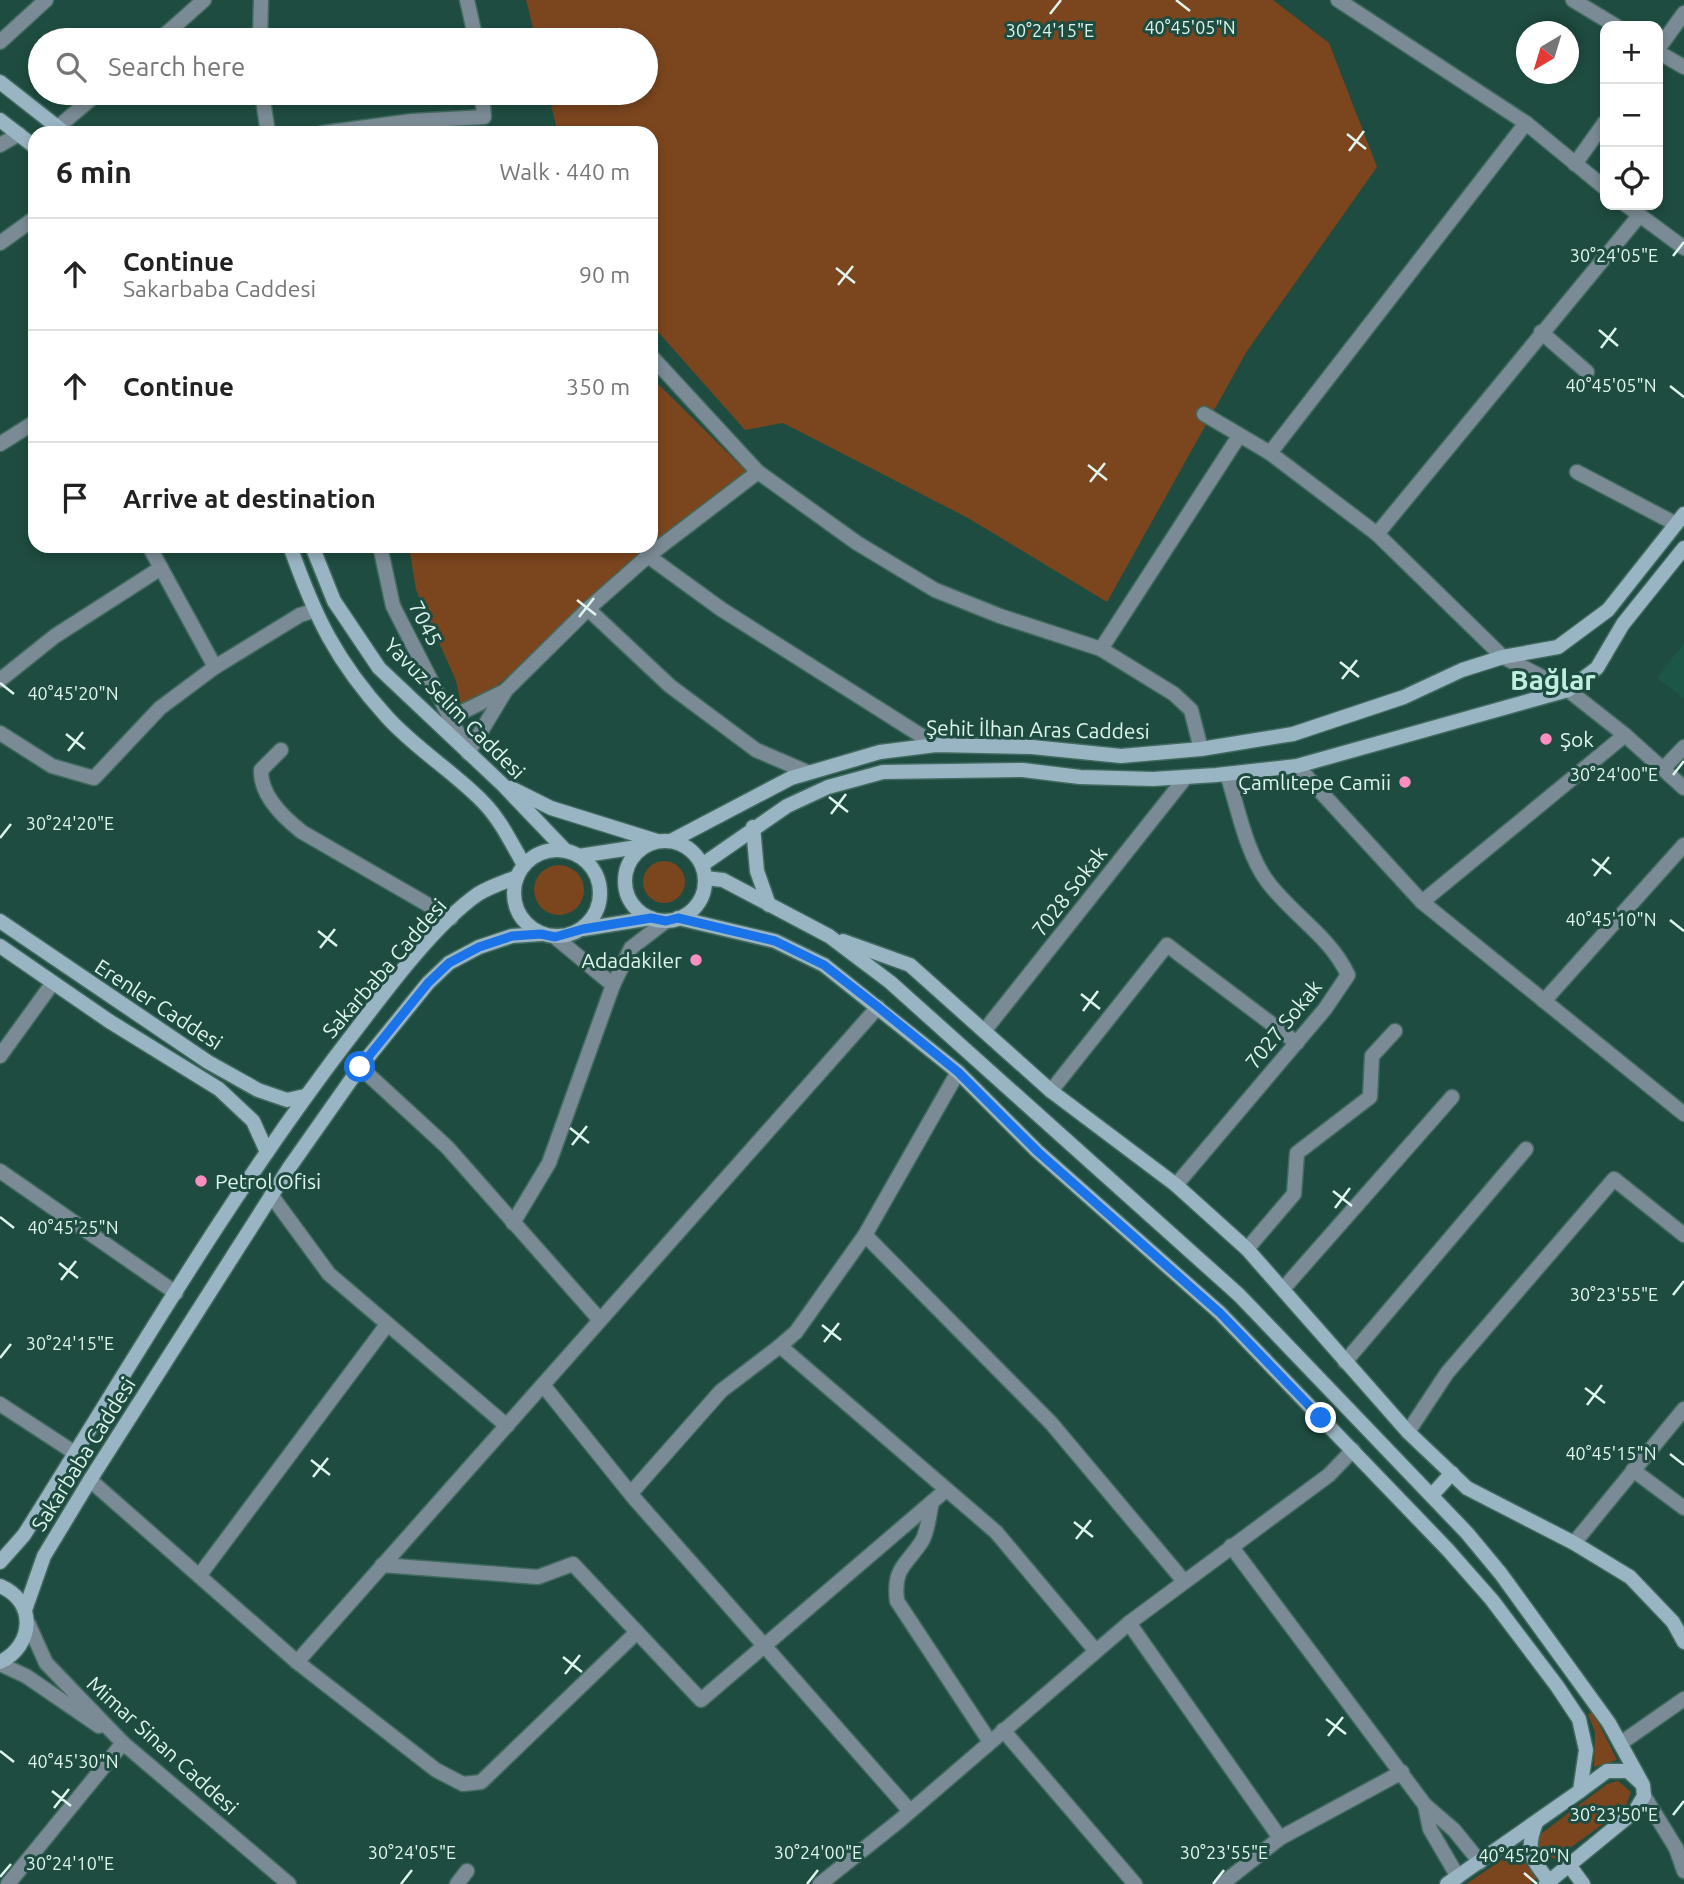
<!DOCTYPE html>
<html lang="en">
<head>
<meta charset="utf-8">
<style>
  body { margin:0; font-family:Ubuntu,sans-serif; background:#f2f2f2; color:#222 }
  .controls { position:absolute; right:21px; top:21px; display:grid; overflow:hidden; border-radius:14px; box-shadow:0 4px 10px #0003 }
  .controls button { width:63px; height:63px; display:grid; place-items:center; padding:0; border:0; border-bottom:2px solid #e0e0e0; background:#fff; color:#222; font:35px sans-serif }
  .compass { position:absolute; left:1516px; top:21px; width:63px; height:63px; border-radius:50%; background:#fff; box-shadow:0 4px 10px #0003; rotate:218deg }
  .stop { position:absolute; width:21px; height:21px; margin:-16px; border:5px solid #1a73e8; border-radius:50%; background:#fff }
  .stop.end { background:#1a73e8; border-color:#fff; box-shadow:0 2px 7px #0008 }
  .list { margin:0; padding:0; list-style:none }
  h2 { display:flex; justify-content:space-between; align-items:center; height:91px; margin:0; padding:0 28px; font-size:30px }
  h2 small { font-size:23px; font-weight:400; color:#767676 }
  .list li { display:grid; grid-template-columns:46px 1fr auto; gap:21px; align-items:center; box-sizing:border-box; height:112px; padding:0 28px; border-top:2px solid #e0e0e0 }
  .list b { display:block; font-size:26px; white-space:nowrap }
  .list p { margin:0; font-size:23px; white-space:nowrap; color:#767676 }
  .list em { font-size:23px; font-style:normal; color:#767676 }
  .icon { flex:none; width:38px; height:38px; fill:none; stroke:currentColor; stroke-width:2; stroke-linecap:round; stroke-linejoin:round }
  .map { position:relative; flex:none; width:1684px; height:1884px; overflow:hidden }
  .search { position:absolute; background:#fff; box-shadow:0 4px 10px #0003; left:28px; top:28px; width:630px; height:77px; display:flex; align-items:center; gap:18px; box-sizing:border-box; padding:0 24px; border-radius:38px; color:#767676; font-size:26px }
  .panel { position:absolute; background:#fff; box-shadow:0 4px 10px #0003; left:28px; top:126px; width:630px; height:427px; border-radius:21px }
  .map>svg:first-child { display:block }
  .built { fill:#1c5647 }
  .green { fill:#7b451e }
  .lines { fill:none; stroke-linecap:round; stroke-linejoin:round }
  .minor-casing { stroke:#416a5f; stroke-width:17 }
  .tertiary-casing { stroke:#416a5f; stroke-width:17 }
  .secondary-casing { stroke:#416a5f; stroke-width:17 }
  .minor { stroke:#7b8b95; stroke-width:14 }
  .tertiary { stroke:#7b8b95; stroke-width:14 }
  .secondary { stroke:#99b4c3; stroke-width:14 }
  .route { stroke:#1a73e8; stroke-width:9 }
  .ticks { fill:none; stroke:#ddf5ed; stroke-width:2.5 }
  .poi-dot { fill:#fd8ebf; stroke:#1f4c40; stroke-width:2.5 }
  .labels { text-anchor:middle; dominant-baseline:central; stroke-width:6; stroke-linejoin:round; paint-order:stroke }
  .street-label { font-size:21px; fill:#ddf5ed; stroke:#1f4c40 }
  .poi-label { font-size:21px; fill:#ddf5ed; stroke:#1f4c40; text-anchor:start }
  .district-label { font-size:28px; font-weight:bold; fill:#beefdf; stroke:#1f4c40 }
  .ticks-label { font-size:18px; text-anchor:middle; fill:#ddf5ed; stroke:#1f4c40; stroke-width:6; stroke-linejoin:round; paint-order:stroke }
</style>
</head>
<body>
<div class="map">
<svg width="1684" height="1884" viewBox="0 0 1684 1884">
  <rect width="100%" height="100%" fill="#1f4c40"/>
  <path class="built" d="M1684 643V698L1657 678Z"/>
  <g class="green">
    <path d="M526 0H1273L1329 43 1377 167 1247 351 1107 602 968 518 783 423 745 430 651 324V133H558L548 93H646V40H536Z"/>
    <path d="M651 377 749 474 463 714 456 681 416 590 409 546H651Z"/>
    <circle cx="664" cy="882" r="21"/>
    <circle cx="559" cy="890" r="25"/>
    <path d="M1593 1712 1617 1760 1594 1767 1595 1732 1588 1714Z"/>
    <path d="M1618 1781 1631 1792 1625 1808 1555 1859 1539 1853 1538 1836 1607 1784Z"/>
    <path d="M1515 1851 1537 1878 1530 1884H1466Z"/>
  </g>
  <g class="lines">
    <defs>
      <g id="minor">
        <path d="M467 0 476 40"/>
        <path d="M1338 0 1526 123 1605 188"/>
        <path d="M1573 0 1616 26"/>
        <path d="M159 40 204 0"/>
        <path d="M260 40 261 0"/>
        <path d="M0 42 46 0"/>
        <path d="M1658 49 1684 13"/>
        <path d="M1658 52 1684 67"/>
        <path d="M262 93 268 133"/>
        <path d="M58 127 98 93"/>
        <path d="M322 133 412 121 484 117 482 93"/>
        <path d="M0 145 19 134"/>
        <path d="M1575 164 1605 122"/>
        <path d="M1626 205 1684 248"/>
        <path d="M0 243 35 218"/>
        <path d="M1541 332 1587 372"/>
        <path d="M651 356 758 472 857 543 935 590 1000 616 1101 649 1174 694 1191 710 1201 749"/>
        <path d="M1204 414 1270 453 1377 534 1503 657 1568 690 1625 735 1684 788"/>
        <path d="M0 444 35 422"/>
        <path d="M1270 453 1526 123"/>
        <path d="M1577 472 1676 524"/>
        <path d="M1377 534 1639 216"/>
        <path d="M149 546 215 667"/>
        <path d="M380 546 393 606 466 749"/>
        <path d="M648 556 721 609 936 745"/>
        <path d="M588 609 670 686 756 750 807 772"/>
        <path d="M1101 649 1239 436"/>
        <path d="M0 680 55 636 161 568"/>
        <path d="M452 717 505 691"/>
        <path d="M0 733 52 766 94 778 160 708 215 667 300 615 313 611"/>
        <path d="M281 750 261 770C260 795 284 818 302 832L451 918"/>
        <path d="M468 753 506 690 588 609 648 556 758 472"/>
        <path d="M1297 766 1422 902 1684 1114"/>
        <path d="M1663 769 1684 747"/>
        <path d="M1422 902 1625 735"/>
        <path d="M555 937 613 985"/>
        <path d="M1544 1001 1684 845"/>
        <path d="M985 1030 1186 777"/>
        <path d="M0 1056 52 984"/>
        <path d="M360 1067 447 1147 600 1320"/>
        <path d="M958 1072 865 1235 796 1332 780 1346 996 1532 1095 1650"/>
        <path d="M1051 1091 1167 945 1297 1043"/>
        <path d="M0 1171 176 1293"/>
        <path d="M1176 1185 1325 1009 1348 975C1330 936 1292 915 1267 881 1246 852 1238 808 1227 774"/>
        <path d="M271 1195 329 1274 507 1426"/>
        <path d="M513 1223 549 1163 613 985 631 948 666 921"/>
        <path d="M865 1235 1051 1423 1183 1580"/>
        <path d="M1247 1249 1294 1194 1297 1153 1370 1097 1372 1056 1395 1031"/>
        <path d="M1283 1289 1452 1097"/>
        <path d="M1345 1362 1526 1149"/>
        <path d="M543 1385 634 1498 910 1811"/>
        <path d="M0 1404 75 1453"/>
        <path d="M1408 1432 1447 1373 1614 1179 1684 1235"/>
        <path d="M1633 1470 1684 1508"/>
        <path d="M90 1480 297 1662 436 1770 463 1784 481 1782 637 1632"/>
        <path d="M631 1493 721 1391 780 1346"/>
        <path d="M932 1502C929 1514 928 1531 922 1541 906 1566 893 1567 897 1601L990 1742"/>
        <path d="M1574 1543 1684 1409"/>
        <path d="M1231 1546 1425 1805 1454 1830 1480 1862"/>
        <path d="M382 1565 538 1577 573 1564 701 1700 946 1490"/>
        <path d="M199 1576 386 1326"/>
        <path d="M1129 1623 1280 1838"/>
        <path d="M297 1662 878 1007"/>
        <path d="M1003 1730 1135 1884"/>
        <path d="M1621 1743 1684 1699"/>
        <path d="M1644 1796 1676 1848 1684 1871"/>
        <path d="M1425 1805 1430 1829 1458 1877"/>
        <path d="M8 1884 123 1743"/>
        <path d="M457 1884 467 1871"/>
        <path d="M820 1884 899 1821 1129 1623 1329 1475 1353 1450"/>
        <path d="M1222 1884 1280 1838 1402 1772"/>
      </g>
      <g id="tertiary">
        <path d="M28 1623 46 1663 123 1743 289 1884"/>
        <path d="M0 1664 26 1676 99 1726"/>
      </g>
      <g id="secondary">
        <path d="M0 82 65 133"/>
        <path d="M0 120 35 147"/>
        <path d="M290 546C315 617 336 661 387 717 416 749 454 772 483 802 500 819 512 844 524 865"/>
        <path d="M312 546 334 601 379 668 503 785 566 851"/>
        <path d="M511 788 551 808 657 841"/>
        <path d="M753 827 757 871 769 905"/>
        <path d="M671 841 791 778 880 752 936 745 1032 747 1121 756 1201 749 1293 734 1404 697 1462 670 1503 657 1558 647 1608 610 1684 514"/>
        <circle cx="665" cy="881" r="40"/>
        <circle cx="557" cy="893" r="43"/>
        <path d="M579 856 644 846"/>
        <path d="M702 865 787 806 828 787 883 772 1023 770 1080 777 1153 779 1216 775 1297 766 1568 690 1597 668 1623 624 1684 548"/>
        <path d="M705 878 723 880 829 936 890 982 1239 1295 1467 1533 1501 1574 1609 1723 1643 1785 1644 1796 1635 1811 1546 1884"/>
        <path d="M678 918 775 941 824 965 958 1072 1037 1151 1220 1313 1448 1550 1492 1600 1557 1686 1579 1719 1586 1750 1580 1791 1447 1884"/>
        <path d="M0 921 208 1062 258 1090 287 1100 305 1096"/>
        <path d="M583 929 651 918"/>
        <path d="M843 941 910 965 1051 1091 1176 1185 1247 1249 1408 1432 1467 1488 1574 1543 1630 1577 1673 1622 1684 1642"/>
        <path d="M0 946 109 1021 219 1089 253 1121 267 1152"/>
        <path d="M1432 1495 1452 1473"/>
        <path d="M0 1562 24 1535C131 1365 232 1190 355 1031 387 989 435 924 478 894 489 887 504 882 517 877"/>
        <path d="M0 1586C37 1601 34 1646 0 1662"/>
        <path d="M25 1610 44 1556 90 1480 289 1168 360 1067 428 983 449 963 479 947 512 936 541 934"/>
        <path d="M1580 1791 1607 1771H1628L1640 1782"/>
        <path d="M1536 1823C1524 1853 1533 1860 1551 1884"/>
        <path d="M1569 1865 1583 1884"/>
      </g>
    </defs>
    <use href="#minor" class="minor-casing"/>
    <use href="#tertiary" class="tertiary-casing"/>
    <use href="#secondary" class="secondary-casing"/>
    <use href="#minor" class="minor"/>
    <use href="#tertiary" class="tertiary"/>
    <use href="#secondary" class="secondary"/>
  </g>
  <g class="lines">
    <path class="route" d="M360 1067 428 983 449 963 479 947 512 936 541 934 555 937 583 929 651 918 666 921 678 918 775 941 824 965 878 1007 958 1072 1038 1152 1220 1313 1321 1418"/>
  </g>
  <path class="ticks" d="M1176 0 1190 11M1050 14 1061 0M1347 134 1366 149M1349 151 1364 131M1673 256 1684 242M836 268 855 283M838 285 853 266M1599 330 1618 346M1601 348 1616 328M1670 386 1684 397M1088 465 1107 480M1090 482 1105 463M577 600 596 615M579 617 594 598M1340 662 1359 677M1342 679 1357 660M0 683 14 694M66 734 85 749M68 751 83 732M1673 775 1684 761M829 797 848 812M831 814 846 794M0 838 11 824M1592 859 1611 874M1594 876 1609 857M1670 920 1684 931M318 931 337 946M320 948 335 929M1081 994 1100 1009M1083 1011 1098 991M570 1128 589 1143M572 1145 587 1126M1333 1191 1352 1206M1335 1208 1350 1188M0 1217 14 1228M59 1263 78 1278M61 1280 76 1261M1673 1295 1684 1281M822 1325 841 1340M824 1342 839 1323M0 1358 11 1344M1585 1388 1605 1403M1587 1405 1602 1385M1670 1454 1684 1465M311 1460 330 1475M313 1477 328 1458M1074 1522 1093 1537M1076 1539 1091 1520M563 1657 582 1672M565 1674 580 1655M1326 1719 1346 1734M1328 1736 1343 1717M0 1751 14 1762M52 1791 71 1806M54 1808 69 1789M1673 1815 1684 1801M1524 1873 1537 1884M0 1877 11 1864M401 1884 412 1870M807 1884 818 1870M1213 1884 1224 1870"/>
  <g class="poi-dot">
    <circle cx="1546" cy="739" r="7"/>
    <circle cx="1405" cy="782" r="7"/>
    <circle cx="696" cy="960" r="7"/>
    <circle cx="201" cy="1181" r="7"/>
  </g>
  <g class="labels">
    <g class="street-label">
      <text transform="translate(426 623) rotate(63)">7045</text>
      <text transform="translate(455 708) rotate(45)">Yavuz Selim Caddesi</text>
      <text transform="translate(1038 729) rotate(1)">Şehit İlhan Aras Caddesi</text>
      <text transform="translate(1069 891) rotate(-52)">7028 Sokak</text>
      <text transform="translate(384 968) rotate(-49)">Sakarbaba Caddesi</text>
      <text transform="translate(159 1004) rotate(33)">Erenler Caddesi</text>
      <text transform="translate(1283 1024) rotate(-51)">7027 Sokak</text>
      <text transform="translate(83 1454) rotate(-58)">Sakarbaba Caddesi</text>
      <text transform="translate(163 1745) rotate(42)">Mimar Sinan Caddesi</text>
    </g>
    <g class="poi-label">
      <text x="1560" y="739">Şok</text>
      <text x="1391" y="782" text-anchor="end">Çamlıtepe Camii</text>
      <text x="682" y="960" text-anchor="end">Adadakiler</text>
      <text x="215" y="1181">Petrol Ofisi</text>
    </g>
    <g class="district-label">
      <text x="1553" y="679">Bağlar</text>
    </g>
  </g>
  <g class="ticks-label">
    <text x="1190" y="34">40°45'05"N</text>
    <text x="1050" y="37">30°24'15"E</text>
    <text x="1614" y="262">30°24'05"E</text>
    <text x="1611" y="392">40°45'05"N</text>
    <text x="73" y="700">40°45'20"N</text>
    <text x="1614" y="781">30°24'00"E</text>
    <text x="70" y="830">30°24'20"E</text>
    <text x="1611" y="926">40°45'10"N</text>
    <text x="73" y="1234">40°45'25"N</text>
    <text x="1614" y="1301">30°23'55"E</text>
    <text x="70" y="1350">30°24'15"E</text>
    <text x="1611" y="1460">40°45'15"N</text>
    <text x="73" y="1768">40°45'30"N</text>
    <text x="1614" y="1821">30°23'50"E</text>
    <text x="412" y="1859">30°24'05"E</text>
    <text x="818" y="1859">30°24'00"E</text>
    <text x="1224" y="1859">30°23'55"E</text>
    <text x="1524" y="1862">40°45'20"N</text>
    <text x="70" y="1870">30°24'10"E</text>
  </g>
</svg>
<div class="controls">
<button>+</button>
<button>−</button>
<button><svg class="icon" aria-label="locate" viewBox="0 0 24 24"><circle cx="12" cy="12" r="6"/><path d="M12 2v4M12 18v4M2 12h4M18 12h4"/></svg></button>
</div>
<svg class="compass" viewBox="-18 -18 36 36"><path d="M0-13l5 13h-10z" fill="#e53935"/><path d="M0 13l5-13h-10z" fill="#767676"/></svg>
<div class="stop" style="left:360px;top:1067px"></div>
<div class="stop end" style="left:1321px;top:1418px"></div>
<div class="search"><svg class="icon" aria-label="search" viewBox="0 0 24 24"><circle cx="10" cy="10" r="6"/><path d="M15 15l6 6"/></svg>Search here</div>
<section class="panel">
<h2>6 min<small>Walk · 440 m</small></h2>
<ul class="list">
<li><svg class="icon" aria-label="ahead" viewBox="0 0 24 24"><path d="M12 20V5M6 11l6-6 6 6"/></svg><div><b>Continue</b><p>Sakarbaba Caddesi</p></div><em>90 m</em></li>
<li><svg class="icon" aria-label="ahead" viewBox="0 0 24 24"><path d="M12 20V5M6 11l6-6 6 6"/></svg><div><b>Continue</b></div><em>350 m</em></li>
<li><svg class="icon" aria-label="arrive" viewBox="0 0 24 24"><path d="M6 21V4h12l-3 4 3 4H6"/></svg><div><b>Arrive at destination</b></div></li>
</ul>
</section>
</div>
</body>
</html>
